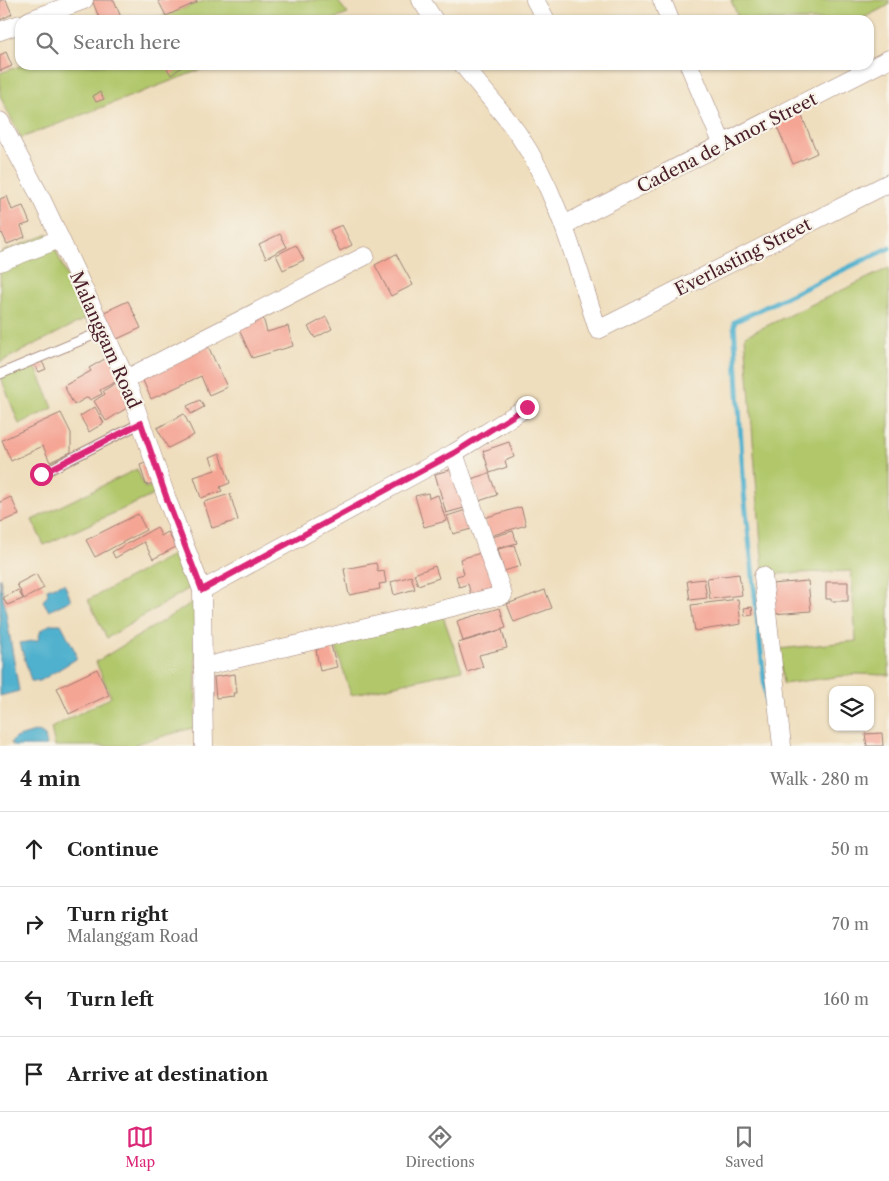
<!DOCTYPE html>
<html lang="en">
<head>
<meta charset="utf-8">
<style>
  body { margin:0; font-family:"Libre Caslon Text",serif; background:#f2f2f2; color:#222 }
  .controls { position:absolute; right:15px; bottom:15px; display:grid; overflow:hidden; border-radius:10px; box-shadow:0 1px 4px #0004 }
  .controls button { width:45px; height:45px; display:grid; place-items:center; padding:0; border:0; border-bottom:1px solid #e0e0e0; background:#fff; color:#222; font:25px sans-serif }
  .stop { position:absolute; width:15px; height:15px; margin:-11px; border:4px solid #db2777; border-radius:50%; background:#fff }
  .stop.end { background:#db2777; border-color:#fff; box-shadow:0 1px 5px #0008 }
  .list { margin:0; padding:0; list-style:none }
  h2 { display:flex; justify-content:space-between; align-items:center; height:65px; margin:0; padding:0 20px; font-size:21px }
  h2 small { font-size:16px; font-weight:400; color:#767676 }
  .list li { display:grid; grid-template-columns:32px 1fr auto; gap:15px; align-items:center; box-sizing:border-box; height:75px; padding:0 20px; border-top:1px solid #e0e0e0 }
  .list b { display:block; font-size:19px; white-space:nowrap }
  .list p { margin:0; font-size:16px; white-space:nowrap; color:#767676 }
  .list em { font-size:16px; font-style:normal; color:#767676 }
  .icon { flex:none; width:28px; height:28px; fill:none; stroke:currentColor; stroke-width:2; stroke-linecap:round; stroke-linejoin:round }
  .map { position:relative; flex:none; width:889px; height:746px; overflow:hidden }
  .search { position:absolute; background:#fff; box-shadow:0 1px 4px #0004; left:15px; right:15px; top:15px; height:55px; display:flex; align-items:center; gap:12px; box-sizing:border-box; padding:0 18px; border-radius:15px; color:#767676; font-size:19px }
  .sheet { height:365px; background:#fff }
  nav { display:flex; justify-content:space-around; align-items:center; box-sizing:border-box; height:70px; border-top:1px solid #e0e0e0; background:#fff; font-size:14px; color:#767676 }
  nav a { display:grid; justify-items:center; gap:2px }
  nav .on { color:#db2777 }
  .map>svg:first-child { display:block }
  .green { fill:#b1c76b; stroke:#7e734b }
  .water { fill:#4fb1ce; stroke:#4c687c }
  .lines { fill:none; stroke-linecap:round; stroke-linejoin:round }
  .stream { stroke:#4fb1ce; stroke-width:5 }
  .building { fill:#f5a594 }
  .lane-casing { stroke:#9c7e74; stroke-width:11 }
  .street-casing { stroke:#9c7e74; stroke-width:19 }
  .lane { stroke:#fff; stroke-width:9 }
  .street { stroke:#fff; stroke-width:18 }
  .route { stroke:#db2777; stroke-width:6 }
  .labels { text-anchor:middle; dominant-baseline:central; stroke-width:4.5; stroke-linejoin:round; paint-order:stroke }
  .street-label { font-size:18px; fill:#4a1f2b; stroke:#f7f3e8 }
</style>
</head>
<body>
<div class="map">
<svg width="889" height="746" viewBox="0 0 889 746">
  <rect width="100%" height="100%" fill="#f7f3e8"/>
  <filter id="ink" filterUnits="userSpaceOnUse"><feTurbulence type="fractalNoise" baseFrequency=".02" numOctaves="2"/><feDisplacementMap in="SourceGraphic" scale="10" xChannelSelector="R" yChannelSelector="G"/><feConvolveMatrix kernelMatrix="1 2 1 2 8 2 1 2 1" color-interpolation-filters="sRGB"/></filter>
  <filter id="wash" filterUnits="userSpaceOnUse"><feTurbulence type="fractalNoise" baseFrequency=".0096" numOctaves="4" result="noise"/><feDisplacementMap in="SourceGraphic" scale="20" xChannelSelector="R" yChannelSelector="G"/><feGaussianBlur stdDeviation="1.12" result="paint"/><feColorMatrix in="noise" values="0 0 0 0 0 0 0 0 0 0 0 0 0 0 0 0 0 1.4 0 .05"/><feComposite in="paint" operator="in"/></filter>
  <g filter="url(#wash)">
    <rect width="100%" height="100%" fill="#efdebd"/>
    <g class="green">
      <path d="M207 0H337L348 14 332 20H150Z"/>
      <path d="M731 0H889V5L859 20H739Z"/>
      <path d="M23 65H213L21 138 0 96V73Z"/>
      <path d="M49 234 85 319 0 362V253Z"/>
      <path d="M889 268V675L857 674 783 684 779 649 856 641 851 571 774 574 763 570 745 336Z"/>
      <path d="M33 361 53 408 19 424 0 375Z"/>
      <path d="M137 469 145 488 155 485 158 493 44 545 32 520Z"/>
      <path d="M178 552 193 586 107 638 88 600Z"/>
      <path d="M195 601 196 727 135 744 136 746H55L51 728 111 697 96 662Z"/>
      <path d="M443 616 462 670 351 695 334 641Z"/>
    </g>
    <g class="water">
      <path d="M0 578 19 691 0 696Z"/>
      <path d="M64 583 71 600 49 611 43 601 48 594 47 589Z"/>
      <path d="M51 624H61L76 653V659L40 681H31L20 643 38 640 41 630Z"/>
      <path d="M38 731 45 736 47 746H13L11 742 15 738Z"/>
    </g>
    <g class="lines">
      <path class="stream" d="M771 746 744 492 734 322 889 248"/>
    </g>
    <g id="blocks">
      <g class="building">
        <path d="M0 0H6L12 14 0 20Z"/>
        <path d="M92 0H114L122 20H100Z"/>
        <path d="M158 0H196L197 2 166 16Z"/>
        <path d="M6 52 12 66 0 71V55Z"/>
        <path d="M165 65H180L182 67 171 75Z"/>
        <path d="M100 92 104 99 96 102 93 96Z"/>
        <path d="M801 114 817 153 793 164 776 124Z"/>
        <path d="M7 196 12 210 23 206 30 223 21 226 25 237 7 244 2 233 0 234V199Z"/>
        <path d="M342 225 352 245 340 251 330 230Z"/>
        <path d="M280 234 287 247 266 258 259 244Z"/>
        <path d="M296 245 304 260 283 270 276 255Z"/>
        <path d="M396 254 413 285 391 296 375 265Z"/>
        <path d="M128 301 141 328 115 340 102 313Z"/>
        <path d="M262 314 267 332 288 326 293 346 252 358 236 323Z"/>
        <path d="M326 317 332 329 315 338 308 327Z"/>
        <path d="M208 346 227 387 209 395 201 376 151 399 141 376Z"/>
        <path d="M110 356 119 380 100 390 102 394 90 400 88 397 74 405 64 386 91 371 89 368Z"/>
        <path d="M40 358 46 369 39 372 33 362Z"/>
        <path d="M119 381 130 406 106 421 94 401 105 394 103 391Z"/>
        <path d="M200 400 204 407 191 414 187 406Z"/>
        <path d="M95 407 104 423 89 432 80 416Z"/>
        <path d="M61 413 71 433V452L50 462 43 446 11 461 2 440Z"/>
        <path d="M184 414 194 435 168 448 157 428Z"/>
        <path d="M509 442 514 457 505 461 507 467 490 473 483 451Z"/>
        <path d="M220 453 230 483 220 487 222 491 201 498 194 477 215 470 210 457Z"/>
        <path d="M148 462 155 483 146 485 140 465Z"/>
        <path d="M456 468 468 507 446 513 435 474Z"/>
        <path d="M489 473 497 495 479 501 471 479Z"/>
        <path d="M428 493 429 498 438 495 446 521 424 527 415 496Z"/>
        <path d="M230 494 238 520 212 528 204 502Z"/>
        <path d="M11 497 19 515 0 522V502Z"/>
        <path d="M521 507 526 525 490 536 484 518Z"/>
        <path d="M466 510 475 528 453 534 447 516Z"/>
        <path d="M138 514 146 530 95 557 86 540Z"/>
        <path d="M157 527 161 536 168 532 176 547 153 559 144 542 115 558 112 552Z"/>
        <path d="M513 531 517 543 495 549 492 537Z"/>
        <path d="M514 545 521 566 504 571 498 549Z"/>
        <path d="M484 552 496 591 472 598 468 584 459 587 456 576 464 574 460 559Z"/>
        <path d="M376 563 378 572 384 571 386 583 379 584 380 589 349 595 344 569Z"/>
        <path d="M435 566 439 578 418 585 414 574Z"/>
        <path d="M36 574 44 588 24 599 17 584Z"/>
        <path d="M739 574 742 595 710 599 707 578Z"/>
        <path d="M411 576 415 589 394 595 391 582Z"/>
        <path d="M704 579 707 598 690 600 687 581Z"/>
        <path d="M808 581 811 611 773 614 771 584Z"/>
        <path d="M826 582H848V601H831V599H826Z"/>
        <path d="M18 590 23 599 7 605 3 598Z"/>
        <path d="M545 590 552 608 514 622 507 604Z"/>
        <path d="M738 599 741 624 695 631 691 605Z"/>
        <path d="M752 607 753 615 745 616 744 608Z"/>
        <path d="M500 608 506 628 463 641 457 621Z"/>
        <path d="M502 630 507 648 479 655 483 667 467 672 458 643Z"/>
        <path d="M330 642 337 667 320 671 316 650 319 649 318 644Z"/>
        <path d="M97 669 109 695 69 714 57 688Z"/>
        <path d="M235 674 237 693H233L234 696 216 698 214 677Z"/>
        <path d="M882 733 883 746H867L865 734Z"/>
      </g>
    </g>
  </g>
  <g filter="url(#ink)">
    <use href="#blocks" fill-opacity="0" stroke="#9c7e74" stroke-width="1"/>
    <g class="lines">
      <defs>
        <g id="lane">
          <path d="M0 374 103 331"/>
          <path d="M41 474 141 423"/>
        </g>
        <g id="street">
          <path d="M421 0 434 20"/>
          <path d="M535 0 546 20"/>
          <path d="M662 0 670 20"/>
          <path d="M30 20 84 0"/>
          <path d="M0 31 20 24"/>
          <path d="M463 65C481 88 501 110 518 134 558 192 576 264 598 330L889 183"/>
          <path d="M689 65 722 143"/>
          <path d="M0 121 42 200 126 379 168 502 202 590 204 746"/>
          <path d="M564 225 889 59"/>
          <path d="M0 262 60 239"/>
          <path d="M126 379 365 256"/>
          <path d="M763 576 782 746"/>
          <path d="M202 590 454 453 527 407"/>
          <path d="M203 667 503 595 454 453"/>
        </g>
      </defs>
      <use href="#lane" class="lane-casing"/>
      <use href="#street" class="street-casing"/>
      <use href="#lane" class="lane"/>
      <use href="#street" class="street"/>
    </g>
  </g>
  <g class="lines" filter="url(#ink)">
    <path class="route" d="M41 474 141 423 168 502 202 590 454 453 527 407"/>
  </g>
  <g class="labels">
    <g class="street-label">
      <text transform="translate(727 143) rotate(-27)">Cadena de Amor Street</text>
      <text transform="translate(743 257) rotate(-27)">Everlasting Street</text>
      <text transform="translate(105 340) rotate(66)">Malanggam Road</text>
    </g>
  </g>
</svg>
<div class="controls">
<button><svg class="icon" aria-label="layers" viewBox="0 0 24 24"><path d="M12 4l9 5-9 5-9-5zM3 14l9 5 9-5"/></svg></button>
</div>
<div class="stop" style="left:41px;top:474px"></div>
<div class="stop end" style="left:527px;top:407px"></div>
<div class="search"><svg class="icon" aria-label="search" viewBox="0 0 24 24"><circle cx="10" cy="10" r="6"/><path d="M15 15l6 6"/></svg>Search here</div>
</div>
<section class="sheet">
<h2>4 min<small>Walk · 280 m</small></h2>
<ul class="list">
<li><svg class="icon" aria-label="ahead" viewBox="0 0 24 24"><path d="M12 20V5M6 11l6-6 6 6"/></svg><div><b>Continue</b></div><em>50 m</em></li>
<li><svg class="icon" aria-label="right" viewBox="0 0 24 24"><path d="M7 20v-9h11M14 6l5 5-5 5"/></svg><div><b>Turn right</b><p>Malanggam Road</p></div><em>70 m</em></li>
<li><svg class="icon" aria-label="left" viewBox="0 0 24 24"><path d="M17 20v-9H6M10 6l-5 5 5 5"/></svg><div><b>Turn left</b></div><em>160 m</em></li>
<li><svg class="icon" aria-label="arrive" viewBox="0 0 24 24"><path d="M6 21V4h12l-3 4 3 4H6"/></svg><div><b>Arrive at destination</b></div></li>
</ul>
</section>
<nav>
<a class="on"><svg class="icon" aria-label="map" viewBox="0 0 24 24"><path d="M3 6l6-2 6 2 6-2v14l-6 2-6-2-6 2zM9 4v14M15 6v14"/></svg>Map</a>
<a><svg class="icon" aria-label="directions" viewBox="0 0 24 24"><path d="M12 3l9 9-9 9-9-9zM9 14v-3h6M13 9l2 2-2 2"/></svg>Directions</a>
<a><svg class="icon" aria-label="saved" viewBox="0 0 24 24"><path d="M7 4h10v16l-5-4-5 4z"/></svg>Saved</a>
</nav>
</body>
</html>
